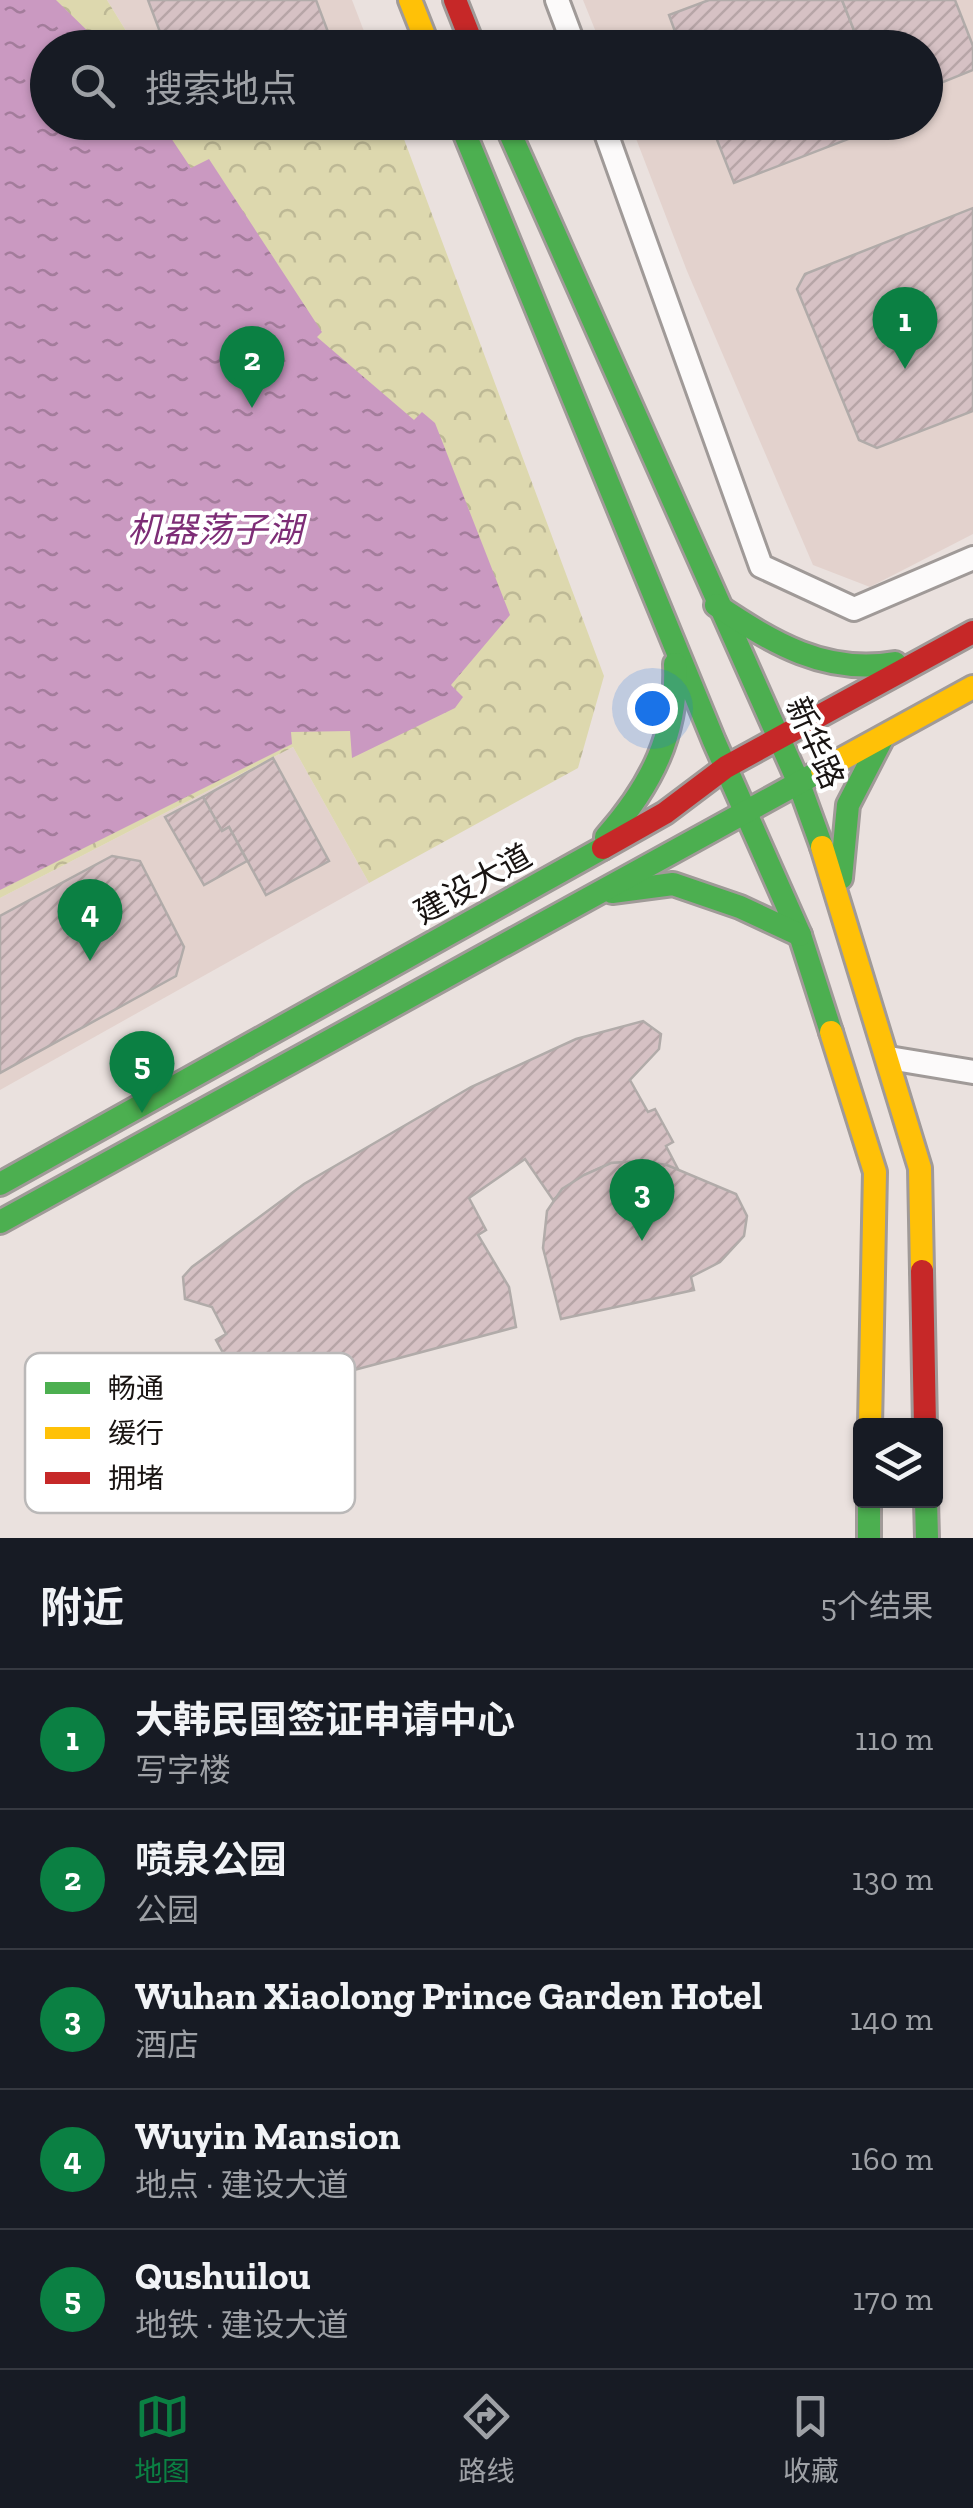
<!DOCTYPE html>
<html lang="zh">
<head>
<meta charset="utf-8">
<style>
  body { margin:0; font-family:"Zilla Slab","Noto Sans SC",serif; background:#20242c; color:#f1f3f6 }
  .controls { position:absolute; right:30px; bottom:30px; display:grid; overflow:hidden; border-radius:10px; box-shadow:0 2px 8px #0004 }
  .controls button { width:90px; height:90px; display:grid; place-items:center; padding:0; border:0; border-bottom:2px solid #363941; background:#171b24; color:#f1f3f6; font:50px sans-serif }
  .you { position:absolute; left:652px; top:708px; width:35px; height:35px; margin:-25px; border:8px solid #fff; border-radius:50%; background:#1a73e8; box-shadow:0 0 0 15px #1a73e833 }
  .badge { display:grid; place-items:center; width:65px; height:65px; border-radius:50%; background:#0b8043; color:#fff; font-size:32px; font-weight:700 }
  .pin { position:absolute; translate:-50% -82px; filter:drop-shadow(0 2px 5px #0008) }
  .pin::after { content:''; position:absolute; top:52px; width:35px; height:30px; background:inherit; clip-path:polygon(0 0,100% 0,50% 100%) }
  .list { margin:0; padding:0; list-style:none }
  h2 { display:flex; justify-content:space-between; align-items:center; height:130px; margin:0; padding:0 40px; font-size:42px }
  h2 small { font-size:32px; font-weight:400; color:#9ea1a6 }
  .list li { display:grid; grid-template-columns:65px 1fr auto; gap:30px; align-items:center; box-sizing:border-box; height:140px; padding:0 40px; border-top:2px solid #363941 }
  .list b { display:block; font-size:38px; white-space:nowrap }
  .list p { margin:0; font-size:32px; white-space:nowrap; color:#9ea1a6 }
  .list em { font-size:32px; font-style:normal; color:#9ea1a6 }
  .icon { flex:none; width:55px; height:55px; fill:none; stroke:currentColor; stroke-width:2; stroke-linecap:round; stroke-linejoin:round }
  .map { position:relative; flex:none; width:973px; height:1538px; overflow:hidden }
  .search { position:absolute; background:#171b24; box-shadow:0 2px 8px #0004; left:30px; right:30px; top:30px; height:110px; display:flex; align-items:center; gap:25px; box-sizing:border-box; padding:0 35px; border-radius:55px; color:#9ea1a6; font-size:38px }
  .sheet { height:830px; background:#171b24 }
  nav { display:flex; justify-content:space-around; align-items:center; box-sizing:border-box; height:140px; border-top:2px solid #363941; background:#171b24; font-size:28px; color:#9ea1a6 }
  nav a { display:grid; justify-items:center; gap:5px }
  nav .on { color:#0b8043 }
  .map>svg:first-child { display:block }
  .built { fill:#e3d2cd }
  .park { fill:url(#park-crowns) }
  .water { fill:url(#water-ripples) }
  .building { fill:url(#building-hatch); stroke:#b1aba9; stroke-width:2.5 }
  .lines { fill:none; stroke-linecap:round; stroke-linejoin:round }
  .street-casing { stroke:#a09a98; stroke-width:28 }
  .fast-casing { stroke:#a09a98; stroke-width:28 }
  .slow-casing { stroke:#a09a98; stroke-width:28 }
  .jam-casing { stroke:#a09a98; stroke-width:28 }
  .street { stroke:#fcfafa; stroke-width:22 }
  .fast { stroke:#4caf50; stroke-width:22 }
  .slow { stroke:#ffc107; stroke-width:22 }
  .jam { stroke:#c62828; stroke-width:22 }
  .labels { text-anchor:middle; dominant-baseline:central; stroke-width:8; stroke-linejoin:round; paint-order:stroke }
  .street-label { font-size:32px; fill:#191412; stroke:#fff }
  .water-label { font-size:35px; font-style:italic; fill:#7d2d76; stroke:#fff }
  .key { fill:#fff; stroke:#bab8b8; stroke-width:2.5 }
  .key-label { font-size:28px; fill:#191412 }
</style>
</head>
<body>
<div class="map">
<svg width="973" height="1538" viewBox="0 0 973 1538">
  <defs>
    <pattern id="park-crowns" width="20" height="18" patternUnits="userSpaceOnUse" patternTransform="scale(2.5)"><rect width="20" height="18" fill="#ddd8ae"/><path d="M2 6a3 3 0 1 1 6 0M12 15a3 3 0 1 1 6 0" fill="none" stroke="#bdb895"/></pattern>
    <pattern id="water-ripples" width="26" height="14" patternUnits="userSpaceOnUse" patternTransform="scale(2.5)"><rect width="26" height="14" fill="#ca99c1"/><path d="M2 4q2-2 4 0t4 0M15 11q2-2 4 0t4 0" fill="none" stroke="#a37c9b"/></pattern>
    <pattern id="building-hatch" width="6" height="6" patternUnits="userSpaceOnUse" patternTransform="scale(2.5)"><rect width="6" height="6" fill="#d6c1c4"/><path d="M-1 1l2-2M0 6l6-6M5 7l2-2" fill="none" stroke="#b7a5a7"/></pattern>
  </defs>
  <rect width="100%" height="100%" fill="#eae1de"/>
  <g class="built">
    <path d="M107 0H352L370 47H136Z"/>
    <path d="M583 0H973V534L870 587 813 565 687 271 630 123 926 122V48L602 47Z"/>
    <path d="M182 123H284L241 140 213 136Z"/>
    <path d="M293 747 369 883 0 1090V898Z"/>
  </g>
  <path class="park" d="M0 0H107L136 47 48 48V122L182 123 213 136 241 140 284 123H398L604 676 578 768 369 883 293 747 0 898Z"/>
  <path class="water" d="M0 0H56L104 47 48 48V122L161 123 191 168 209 159 322 332 317 337 414 420 422 412 435 423 510 615 451 685 463 697 455 708 352 758 350 731 291 732 292 744 0 890Z"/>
  <g class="building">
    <path d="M148 0H316L334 48H166Z"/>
    <path d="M709 0H842L861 48H681L669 15Z"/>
    <path d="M842 0H955L973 46V70L926 89V48H861Z"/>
    <path d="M710 122H890V123L734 183Z"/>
    <path d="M973 208V411L877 448 859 440 797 289 805 274Z"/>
    <path d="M273 758 329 861 266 895 229 827 222 831 203 797Z"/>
    <path d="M203 797 222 831 229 827 247 861 204 885 165 817Z"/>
    <path d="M112 856 140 861 184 947 176 976 0 1073V916Z"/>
    <path d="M643 1021 661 1034 659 1049 630 1080 648 1112 655 1109 673 1142 666 1146 679 1171 653 1162 611 1163 584 1175 553 1200 525 1159 469 1198 486 1230 478 1235 509 1287 516 1327 256 1396 236 1355 227 1360 216 1340 226 1334 212 1307 185 1299 183 1277 192 1267 304 1184 471 1087 576 1039Z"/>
    <path d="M639 1161 667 1165 736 1194 747 1216 744 1236 720 1262 691 1277 694 1290 561 1319 543 1248 547 1211 562 1189 584 1175 611 1163Z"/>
  </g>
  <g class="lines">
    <defs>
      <g id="street">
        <path d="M557 0 575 48"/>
        <path d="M602 122 761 566 854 609 973 558"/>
        <path d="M889 1058 973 1072"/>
      </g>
      <g id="fast">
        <path d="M460 122 714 741 800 935 831 1032"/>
        <path d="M505 122 798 781 822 847"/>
        <path d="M716 605C773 643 825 675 895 663"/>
        <path d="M606 837C651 786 678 734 675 664"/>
        <path d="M841 878 848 805 881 741"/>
        <path d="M612 892 673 884 740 907 800 935"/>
        <path d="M0 1184 603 848"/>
        <path d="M0 1222 822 770"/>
        <path d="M869 1500V1538"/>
        <path d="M926 1500 927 1538"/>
      </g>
      <g id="slow">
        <path d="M410 0 429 48"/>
        <path d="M822 770 973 687"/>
        <path d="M822 847 920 1168 922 1271"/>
        <path d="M831 1032 875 1172 870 1426"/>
      </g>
      <g id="jam">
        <path d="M455 0 474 48"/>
        <path d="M603 848 665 813 726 767 973 632"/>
        <path d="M922 1271 925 1426"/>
      </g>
    </defs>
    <use href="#street" class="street-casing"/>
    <use href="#fast" class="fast-casing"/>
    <use href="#slow" class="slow-casing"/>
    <use href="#jam" class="jam-casing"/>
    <use href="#street" class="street"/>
    <use href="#fast" class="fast"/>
    <use href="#slow" class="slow"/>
    <use href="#jam" class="jam"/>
  </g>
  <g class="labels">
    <g class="street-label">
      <text transform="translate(815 743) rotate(66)">新华路</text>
      <text transform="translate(473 884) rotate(-29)">建设大道</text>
    </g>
    <g class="water-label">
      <text x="215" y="530">机器荡子湖</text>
    </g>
  </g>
  <rect x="25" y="1353" width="330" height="160" rx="15" class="key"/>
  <rect x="45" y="1382" width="45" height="12" fill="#4caf50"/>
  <rect x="45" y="1427" width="45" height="12" fill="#ffc107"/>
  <rect x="45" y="1472" width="45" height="12" fill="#c62828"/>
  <g class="key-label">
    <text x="108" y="1398">畅通</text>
    <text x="108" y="1443">缓行</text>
    <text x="108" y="1488">拥堵</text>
  </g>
</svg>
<div class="controls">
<button><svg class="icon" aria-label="layers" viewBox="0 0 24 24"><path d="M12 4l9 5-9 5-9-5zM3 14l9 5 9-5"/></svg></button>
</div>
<div class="you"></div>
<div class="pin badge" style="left:905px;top:369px">1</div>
<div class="pin badge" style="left:252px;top:408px">2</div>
<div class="pin badge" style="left:642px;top:1241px">3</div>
<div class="pin badge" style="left:90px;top:961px">4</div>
<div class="pin badge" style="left:142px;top:1113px">5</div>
<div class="search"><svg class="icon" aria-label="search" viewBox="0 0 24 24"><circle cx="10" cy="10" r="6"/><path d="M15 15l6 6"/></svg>搜索地点</div>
</div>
<section class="sheet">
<h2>附近<small>5个结果</small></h2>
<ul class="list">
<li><span class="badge">1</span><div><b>大韩民国签证申请中心</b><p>写字楼</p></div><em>110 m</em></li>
<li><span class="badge">2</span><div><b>喷泉公园</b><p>公园</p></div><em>130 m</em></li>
<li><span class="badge">3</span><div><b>Wuhan Xiaolong Prince Garden Hotel</b><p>酒店</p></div><em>140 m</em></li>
<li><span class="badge">4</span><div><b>Wuyin Mansion</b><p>地点 · 建设大道</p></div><em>160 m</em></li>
<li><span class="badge">5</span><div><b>Qushuilou</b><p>地铁 · 建设大道</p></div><em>170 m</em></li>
</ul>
</section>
<nav>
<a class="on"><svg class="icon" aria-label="map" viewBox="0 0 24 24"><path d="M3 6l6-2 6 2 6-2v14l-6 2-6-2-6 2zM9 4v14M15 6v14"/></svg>地图</a>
<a><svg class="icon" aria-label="directions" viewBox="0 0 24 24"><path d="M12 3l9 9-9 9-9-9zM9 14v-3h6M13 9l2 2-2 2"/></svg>路线</a>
<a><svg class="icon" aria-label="saved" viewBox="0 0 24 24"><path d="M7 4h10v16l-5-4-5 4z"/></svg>收藏</a>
</nav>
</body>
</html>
